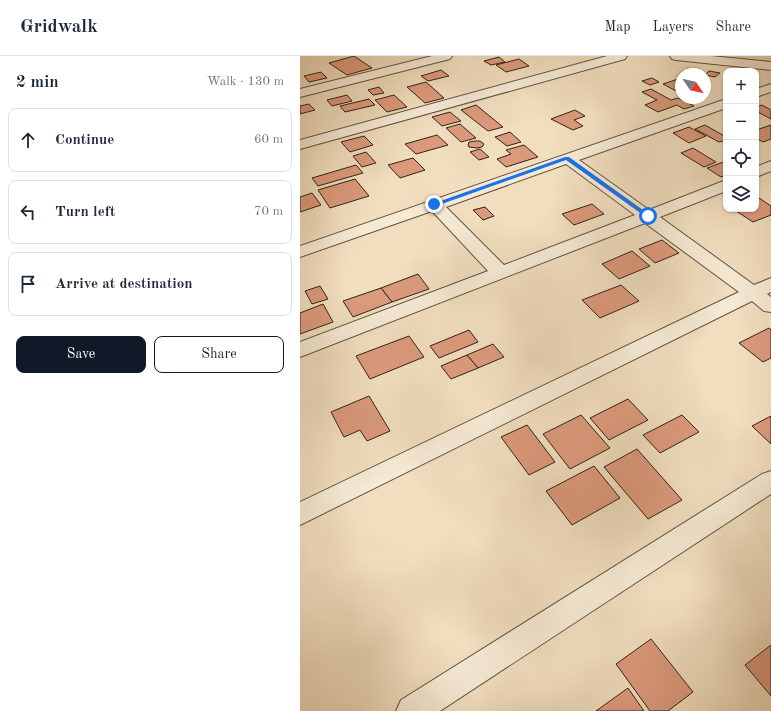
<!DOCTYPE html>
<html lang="en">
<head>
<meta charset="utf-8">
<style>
  body { margin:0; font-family:"Old Standard TT",serif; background:#f6f6f7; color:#1f2937 }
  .controls { position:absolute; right:12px; top:12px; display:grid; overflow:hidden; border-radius:8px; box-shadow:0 1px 3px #0004 }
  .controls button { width:36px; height:36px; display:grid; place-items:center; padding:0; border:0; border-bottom:1px solid #e0e1e3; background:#fff; color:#1f2937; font:20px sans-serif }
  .compass { position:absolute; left:375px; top:12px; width:36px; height:36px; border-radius:50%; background:#fff; box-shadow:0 1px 3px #0004; rotate:124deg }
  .stop { position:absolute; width:12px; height:12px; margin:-9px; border:3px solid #1a73e8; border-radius:50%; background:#fff }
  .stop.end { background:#1a73e8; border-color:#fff; box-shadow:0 1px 4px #0008 }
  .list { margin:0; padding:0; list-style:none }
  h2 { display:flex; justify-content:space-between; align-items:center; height:52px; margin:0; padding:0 16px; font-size:17px }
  h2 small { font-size:13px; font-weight:400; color:#747a83 }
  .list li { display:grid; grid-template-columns:26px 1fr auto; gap:12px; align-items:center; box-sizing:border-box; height:64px; margin:0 8px 8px; padding:0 8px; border:1px solid #e0e1e3; border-radius:8px }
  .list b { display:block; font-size:15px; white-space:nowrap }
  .list em { font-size:13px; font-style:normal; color:#747a83 }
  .actions { display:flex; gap:8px; padding:12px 16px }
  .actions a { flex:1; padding:9px 0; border:1px solid #111827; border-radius:8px; text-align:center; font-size:14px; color:#111827 }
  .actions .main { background:#111827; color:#fff }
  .icon { flex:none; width:22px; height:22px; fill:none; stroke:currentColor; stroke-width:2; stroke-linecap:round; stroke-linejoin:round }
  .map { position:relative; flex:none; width:471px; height:655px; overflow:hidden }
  header { display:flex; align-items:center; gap:24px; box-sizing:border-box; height:56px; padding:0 20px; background:#fff; border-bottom:1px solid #e0e1e3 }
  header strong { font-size:19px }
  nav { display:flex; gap:22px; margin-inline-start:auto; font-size:14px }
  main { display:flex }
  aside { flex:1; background:#fff }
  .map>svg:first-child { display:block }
  .building { fill:#dc9a7c; stroke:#2f2315 }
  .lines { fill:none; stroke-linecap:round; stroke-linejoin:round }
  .minor-casing { stroke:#605240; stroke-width:2 }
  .minor { fill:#f6ead5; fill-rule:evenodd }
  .route { fill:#1a73e8 }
</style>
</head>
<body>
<header>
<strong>Gridwalk</strong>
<nav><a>Map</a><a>Layers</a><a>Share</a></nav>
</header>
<main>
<aside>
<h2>2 min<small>Walk · 130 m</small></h2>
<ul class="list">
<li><svg class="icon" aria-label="ahead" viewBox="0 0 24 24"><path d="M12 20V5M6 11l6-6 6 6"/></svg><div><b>Continue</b></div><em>60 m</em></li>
<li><svg class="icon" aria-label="left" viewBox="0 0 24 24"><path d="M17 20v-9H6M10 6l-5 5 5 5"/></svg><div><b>Turn left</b></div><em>70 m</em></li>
<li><svg class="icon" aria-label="arrive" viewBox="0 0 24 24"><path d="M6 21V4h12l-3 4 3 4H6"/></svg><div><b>Arrive at destination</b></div></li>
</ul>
<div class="actions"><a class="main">Save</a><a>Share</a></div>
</aside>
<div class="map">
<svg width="471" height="655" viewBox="0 0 471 655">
  <rect width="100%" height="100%" fill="#f1debf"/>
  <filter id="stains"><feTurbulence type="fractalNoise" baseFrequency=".005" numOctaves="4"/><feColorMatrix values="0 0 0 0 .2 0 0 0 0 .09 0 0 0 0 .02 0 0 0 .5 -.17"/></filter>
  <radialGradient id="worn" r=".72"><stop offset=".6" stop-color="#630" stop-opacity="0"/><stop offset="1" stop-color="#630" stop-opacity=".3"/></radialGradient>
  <g class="building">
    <path d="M54 0 72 12 47 19 29 7Z"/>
    <path d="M199 1 205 6 191 9 184 5Z"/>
    <path d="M219 3 229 10 206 16 196 9Z"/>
    <path d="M141 14 149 20 128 25 121 20Z"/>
    <path d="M409 15 420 17 415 21 405 19Z"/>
    <path d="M21 16 27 22 9 26 4 20Z"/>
    <path d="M352 22 359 26 350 29 342 25Z"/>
    <path d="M381 22V35L378 36 363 28Z"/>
    <path d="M126 26 144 42 125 47 107 31Z"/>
    <path d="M79 31 84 37 73 39 68 34Z"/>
    <path d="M351 33 371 44 378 42 394 50 384 53 377 49 358 56 345 49 357 44 342 36Z"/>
    <path d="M47 39 52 45 32 50 27 44Z"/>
    <path d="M94 39 107 51 87 56 75 44Z"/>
    <path d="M69 43 75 49 45 56 40 50Z"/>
    <path d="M9 48 15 54 0 58V50Z"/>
    <path d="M176 49 203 71 188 75 161 54Z"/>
    <path d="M462 49 471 54V63L456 55V51Z"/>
    <path d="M275 54 285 60 274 64 283 70 273 74 251 63Z"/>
    <path d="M150 56 161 65 142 70 132 61Z"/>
    <path d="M160 68 176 82 161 86 146 72Z"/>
    <path d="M405 69 426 81V84L419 86 395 73Z"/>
    <path d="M471 69V83L463 86 456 82V74Z"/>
    <path d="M389 71 406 80 389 87 373 77Z"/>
    <path d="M210 76 221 86 207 90 195 81Z"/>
    <path d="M137 79 148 89 116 98 105 88Z"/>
    <path d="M64 80 73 89 50 96 41 86Z"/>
    <path d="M175 85H180L184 88 182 91 177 92 169 91 168 89 169 86Z"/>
    <path d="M224 89 238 101 206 111 197 103 211 98 206 94Z"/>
    <path d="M393 92 416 106 404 111 381 97Z"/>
    <path d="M180 93 189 101 179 104 170 96Z"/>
    <path d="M66 96 76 107 62 111 53 100Z"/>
    <path d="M113 102 125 114 100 122 88 109Z"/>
    <path d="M426 105V119L421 121 407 112Z"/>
    <path d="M56 109 63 117 18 130 12 122Z"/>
    <path d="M55 123 69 140 30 152 18 134Z"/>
    <path d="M12 137 21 149 0 156V141Z"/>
    <path d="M459 142 471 150V159L453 166 433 153H456V143Z"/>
    <path d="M292 148 304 158 274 169 262 158Z"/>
    <path d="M185 151 194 160 183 164 173 154Z"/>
    <path d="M362 184 379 197 355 207 339 193Z"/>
    <path d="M332 195 350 210 319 223 302 208Z"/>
    <path d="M118 218 129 233 92 246 81 232Z"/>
    <path d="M321 229 339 245 300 262 282 244Z"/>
    <path d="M20 230 28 243 12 248 5 235Z"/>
    <path d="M81 232 92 246 53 261 43 245Z"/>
    <path d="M23 248 33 266 0 278V257Z"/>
    <path d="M469 272 471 274V302L463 306 439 287Z"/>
    <path d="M169 274 178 286 139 302 130 290Z"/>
    <path d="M109 280 124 301 70 323 56 300Z"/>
    <path d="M193 288 204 301 178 312 167 299Z"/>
    <path d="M167 299 178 312 151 323 141 310Z"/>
    <path d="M69 340 90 375 67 385 60 374 44 381 31 356Z"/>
    <path d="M328 343 348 364 309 384 290 362Z"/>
    <path d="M281 359 310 392 270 413 243 378Z"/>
    <path d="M382 359 399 376 360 397 343 379Z"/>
    <path d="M471 360V388L452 370Z"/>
    <path d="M227 369 255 406 229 419 201 381Z"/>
    <path d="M337 393 382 444 348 463 304 411Z"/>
    <path d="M294 410 320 442 272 469 246 435Z"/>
    <path d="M351 583 393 636 368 655H350L316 608Z"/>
    <path d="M471 589V640L445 609Z"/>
    <path d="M328 632 344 655H296Z"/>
  </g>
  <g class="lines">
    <defs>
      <g id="minor">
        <path d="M132 0H152L150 3 0 41V33Z"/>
        <path d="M307 0H327L325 3 0 93V84Z"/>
        <path d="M370 0H411L471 6V14L376 4 372 3Z"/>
        <path d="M471 28V36L456 41V33Z"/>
        <path d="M426 43V52L279 104 349 154 426 124V135L360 161 454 229 471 222V236L467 238 471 241V256L464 255 452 245 0 469V446L439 236 345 167 0 301V286L188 215 132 155 0 201V190ZM266 108 335 159 204 209 146 151Z"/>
        <path d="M471 105V115L456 121V111Z"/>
        <path d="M471 415V438L140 655H96L101 644 462 418Z"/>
      </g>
    </defs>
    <use href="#minor" class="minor-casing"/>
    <use href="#minor" class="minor"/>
  </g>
  <path class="route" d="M265 101H269L350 159V161H346L266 104 136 150 132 148Z"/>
  <rect width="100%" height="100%" filter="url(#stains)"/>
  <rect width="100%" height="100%" fill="url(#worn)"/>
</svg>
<div class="controls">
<button>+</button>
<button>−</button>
<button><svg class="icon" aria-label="locate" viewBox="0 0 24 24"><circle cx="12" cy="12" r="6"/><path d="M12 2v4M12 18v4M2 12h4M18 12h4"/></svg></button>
<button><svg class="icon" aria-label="layers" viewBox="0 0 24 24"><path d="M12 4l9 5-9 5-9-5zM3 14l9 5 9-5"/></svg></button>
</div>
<svg class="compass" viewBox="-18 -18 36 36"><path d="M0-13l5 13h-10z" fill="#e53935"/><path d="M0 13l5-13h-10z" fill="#747a83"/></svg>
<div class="stop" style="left:348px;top:160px"></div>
<div class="stop end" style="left:134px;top:148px"></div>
</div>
</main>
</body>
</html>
